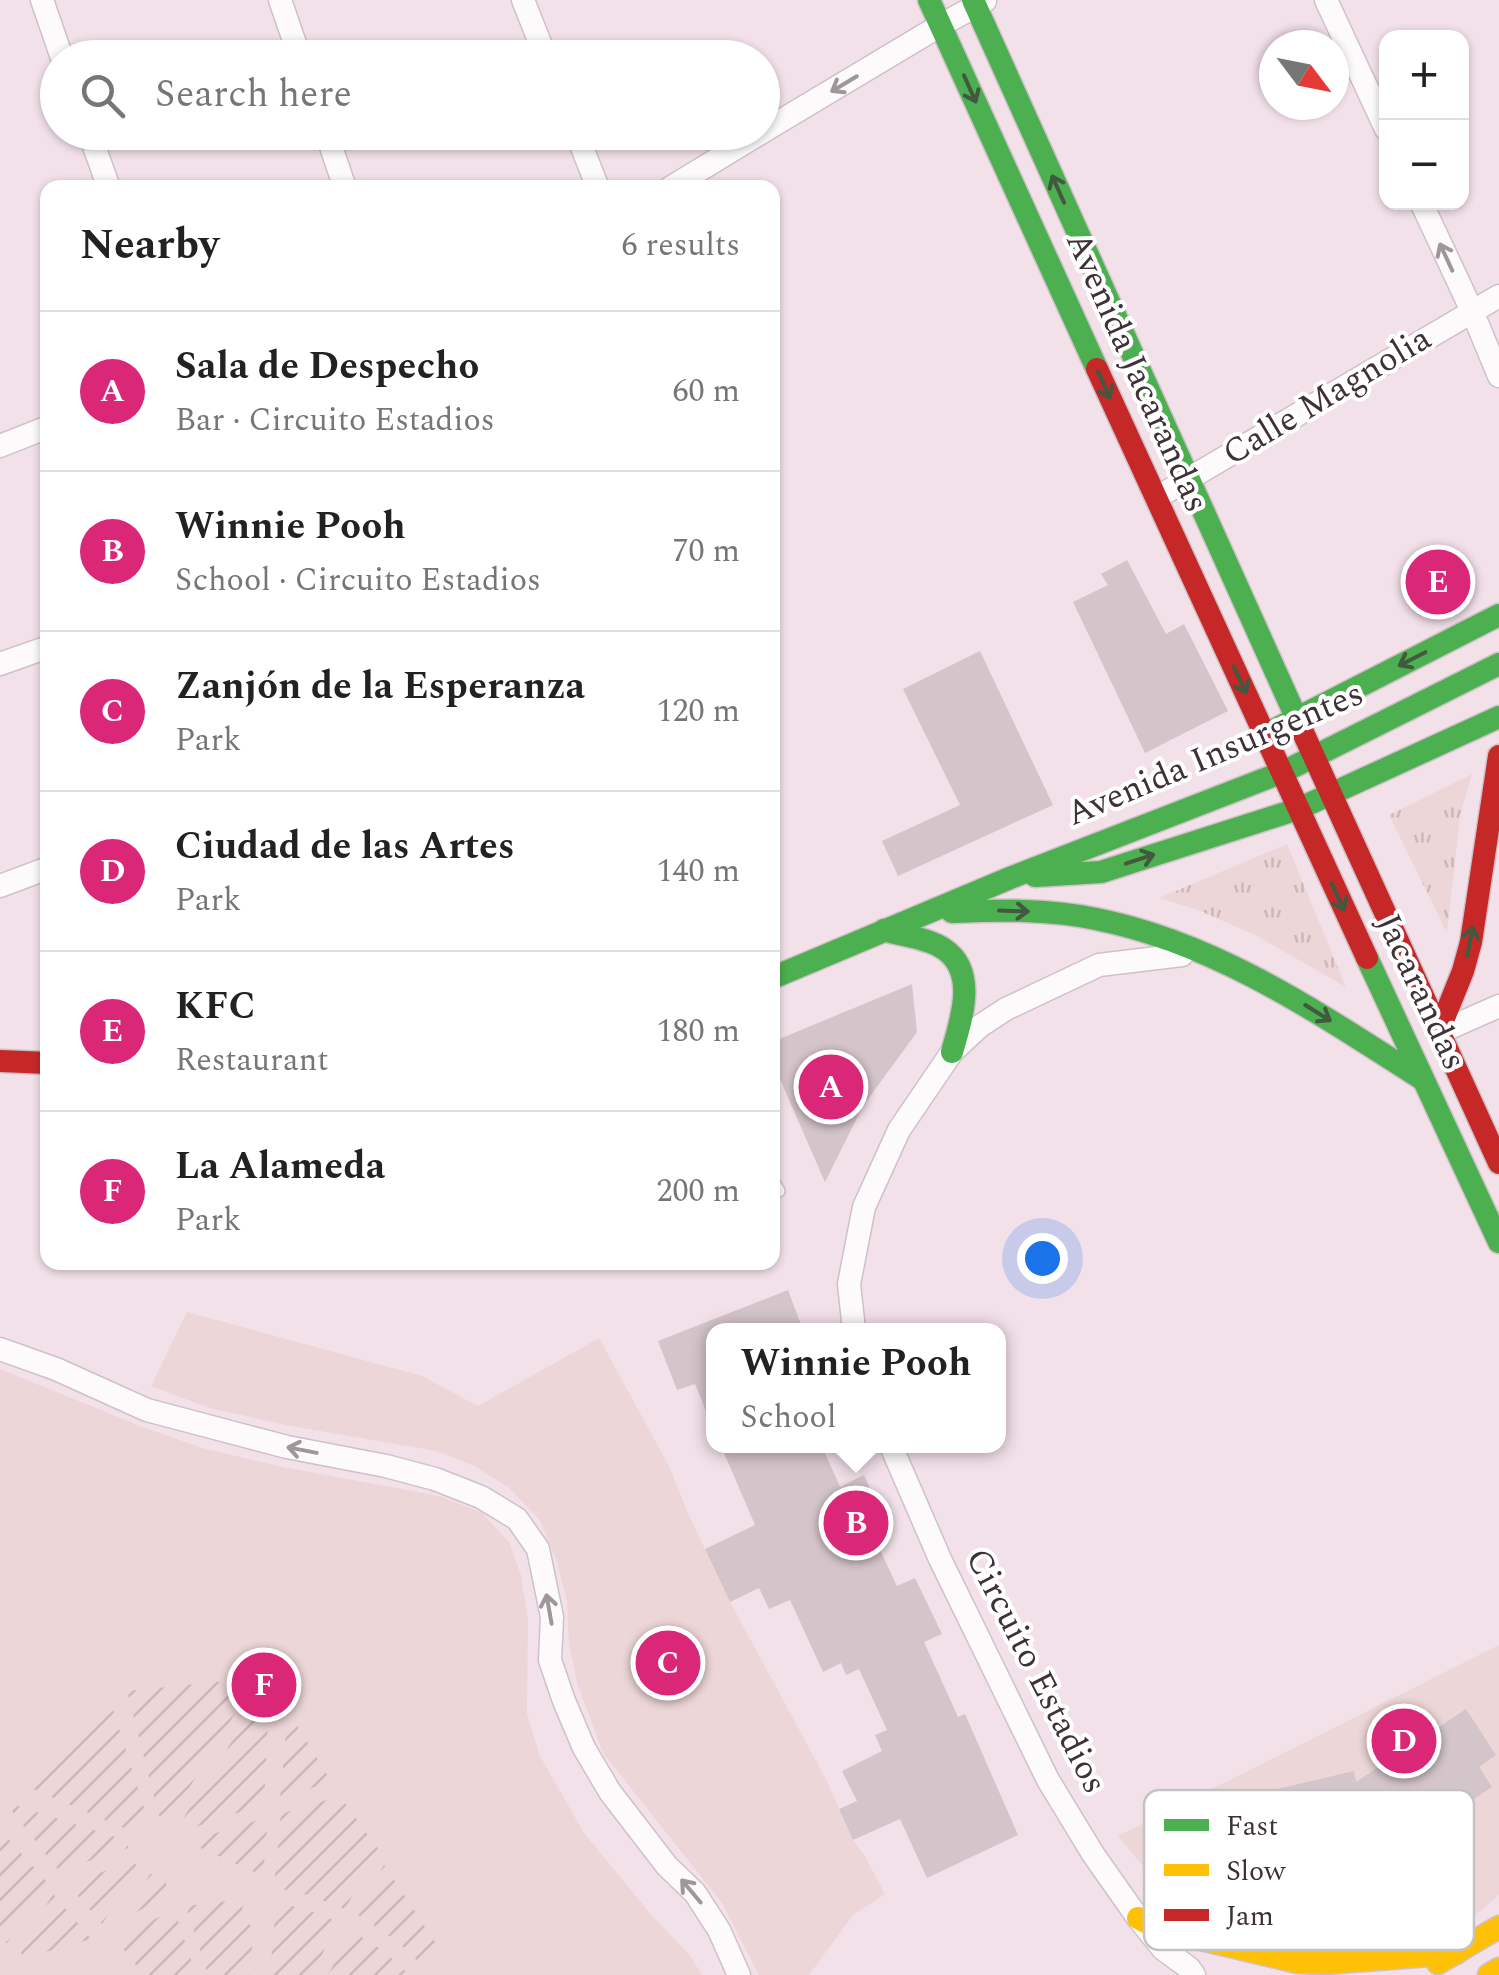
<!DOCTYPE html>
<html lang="en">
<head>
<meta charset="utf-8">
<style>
  body { margin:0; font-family:Spectral,serif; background:#f2f2f2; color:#222 }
  .controls { position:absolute; right:30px; top:30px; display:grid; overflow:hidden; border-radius:20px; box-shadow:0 2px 8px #0004 }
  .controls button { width:90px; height:90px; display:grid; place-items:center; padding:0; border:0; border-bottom:2px solid #e0e0e0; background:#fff; color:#222; font:50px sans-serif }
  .compass { position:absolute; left:1259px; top:30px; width:90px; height:90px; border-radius:50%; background:#fff; box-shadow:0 2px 8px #0004; rotate:122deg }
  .you { position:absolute; left:1042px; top:1258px; width:35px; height:35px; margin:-25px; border:8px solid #fff; border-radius:50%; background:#1a73e8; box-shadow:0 0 0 15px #1a73e833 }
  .badge { display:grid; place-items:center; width:65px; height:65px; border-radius:50%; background:#db2777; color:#fff; font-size:32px; font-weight:700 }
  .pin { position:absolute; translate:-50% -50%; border:5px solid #fff; box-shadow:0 2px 10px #0006 }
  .popup { position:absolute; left:706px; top:1323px; width:300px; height:130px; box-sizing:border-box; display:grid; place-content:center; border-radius:20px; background:#fff; filter:drop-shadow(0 2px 8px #0005); font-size:32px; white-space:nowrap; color:#767676 }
  .popup b { font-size:38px; color:#222 }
  .popup::after { content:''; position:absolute; left:50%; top:100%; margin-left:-20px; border:20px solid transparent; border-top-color:#fff }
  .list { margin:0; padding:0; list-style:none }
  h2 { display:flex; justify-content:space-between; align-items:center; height:130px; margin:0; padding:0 40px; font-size:42px }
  h2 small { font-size:32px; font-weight:400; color:#767676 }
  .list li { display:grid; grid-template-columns:65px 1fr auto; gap:30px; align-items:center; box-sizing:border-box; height:160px; padding:0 40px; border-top:2px solid #e0e0e0 }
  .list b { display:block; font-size:38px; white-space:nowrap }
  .list p { margin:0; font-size:32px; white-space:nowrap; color:#767676 }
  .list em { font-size:32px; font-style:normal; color:#767676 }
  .icon { flex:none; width:55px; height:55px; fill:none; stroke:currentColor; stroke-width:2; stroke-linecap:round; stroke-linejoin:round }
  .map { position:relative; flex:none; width:1499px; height:1975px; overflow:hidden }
  .search { position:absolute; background:#fff; box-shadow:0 2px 8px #0004; left:40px; top:40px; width:740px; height:110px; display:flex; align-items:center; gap:25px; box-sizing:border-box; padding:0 35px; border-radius:55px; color:#767676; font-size:38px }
  .panel { position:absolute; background:#fff; box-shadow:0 2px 8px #0004; left:40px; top:180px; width:740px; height:1090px; border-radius:20px }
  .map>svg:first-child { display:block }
  .grass { fill:url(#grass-tufts) }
  .park { fill:#edd6d7 }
  .garden { fill:url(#garden-furrows) }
  .building { fill:#d4c5ca }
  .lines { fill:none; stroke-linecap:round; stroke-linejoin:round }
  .lane-casing { stroke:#cec1c7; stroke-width:14 }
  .street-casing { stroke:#cec1c7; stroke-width:25 }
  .fast-casing { stroke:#cec1c7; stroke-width:25 }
  .slow-casing { stroke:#cec1c7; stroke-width:25 }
  .jam-casing { stroke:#cec1c7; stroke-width:25 }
  .lane { stroke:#fdfafc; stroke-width:11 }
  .street { stroke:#fdfafc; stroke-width:22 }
  .fast { stroke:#4caf50; stroke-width:22 }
  .slow { stroke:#ffc107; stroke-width:22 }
  .jam { stroke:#c62828; stroke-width:22 }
  .oneway { stroke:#9e969a }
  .oneway2 { stroke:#42583f }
  .labels { text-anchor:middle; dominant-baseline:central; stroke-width:8; stroke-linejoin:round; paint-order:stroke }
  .street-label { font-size:35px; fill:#3e3238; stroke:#fff }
  .key { fill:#fff; stroke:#c5c2c3; stroke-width:2.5 }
  .key-label { font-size:28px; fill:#3e3238 }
</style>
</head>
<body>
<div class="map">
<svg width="1499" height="1975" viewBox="0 0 1499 1975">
  <defs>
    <pattern id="grass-tufts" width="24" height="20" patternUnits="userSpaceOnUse" patternTransform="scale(2.5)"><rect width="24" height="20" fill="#edd6d7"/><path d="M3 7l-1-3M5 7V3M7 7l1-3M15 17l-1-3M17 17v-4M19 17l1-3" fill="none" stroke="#ccb8b9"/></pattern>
    <pattern id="garden-furrows" width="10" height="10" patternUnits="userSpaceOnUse" patternTransform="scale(2.5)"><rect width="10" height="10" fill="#edd6d7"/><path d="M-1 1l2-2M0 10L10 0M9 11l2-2" fill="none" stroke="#ccb8b9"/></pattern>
  </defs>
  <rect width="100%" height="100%" fill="#f3e1ea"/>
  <g class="grass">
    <path d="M1472 774 1460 816 1447 933 1389 815Z"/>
    <path d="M1287 844 1346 987 1257 936 1198 910 1159 898Z"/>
  </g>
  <g class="park">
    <path d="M187 1312 422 1376 478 1406 599 1338 670 1468 687 1511 730 1602 827 1781 853 1840 863 1853 885 1894 853 1915 809 1975H759L722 1903 603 1753 577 1683 569 1643 567 1603 557 1561 540 1520 508 1487 474 1466 436 1451 291 1426 209 1408 151 1386Z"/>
    <path d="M0 1369 140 1426 202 1448 283 1467 439 1496 481 1512 509 1542 521 1575 528 1619 527 1714 540 1756 584 1833 654 1918 689 1954 702 1975H0Z"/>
    <path d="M1499 1645V1895L1481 1911 1436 1932 1389 1946H1338L1254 1931 1155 1881 1118 1836Z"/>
  </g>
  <g class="garden">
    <path d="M257 1678 170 1819 159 1816 127 1691Z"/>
    <path d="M270 1681 264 1804 183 1831 179 1825Z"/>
    <path d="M108 1694 147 1817 131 1831 26 1786Z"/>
    <path d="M288 1711 331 1781 280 1799Z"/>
    <path d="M340 1796 378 1849 345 1909 311 1896 274 1887 281 1814Z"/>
    <path d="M5 1802 128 1841V1848L59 1871Z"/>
    <path d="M268 1817 263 1876 194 1845V1840Z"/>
    <path d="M0 1830 47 1882 7 1943 0 1944Z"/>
    <path d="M133 1861 139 1869 102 1924 68 1884Z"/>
    <path d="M384 1865 441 1951 422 1965 399 1943 357 1914Z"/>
    <path d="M150 1874H163L170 1896 123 1918Z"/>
    <path d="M53 1894 91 1939 25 1958 19 1950Z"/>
    <path d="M245 1899C239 1911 243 1921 254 1928L249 1975H208L186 1906Z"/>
    <path d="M276 1902 308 1910 338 1922 312 1975H270Z"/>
    <path d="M174 1909 196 1975H144L116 1940Z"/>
    <path d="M352 1931 384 1951 409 1975H328Z"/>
  </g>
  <g class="building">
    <path d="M1127 560 1166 634 1184 624 1228 711 1145 753 1073 602 1108 585 1101 574Z"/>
    <path d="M980 651 1053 805 898 876 882 841 960 805 903 689Z"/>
    <path d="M912 984 917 1032 863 1106 825 1182 772 1061V1042Z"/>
    <path d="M788 1290 803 1330H714L712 1426 695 1384 677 1390 658 1341Z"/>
    <path d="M721 1446H822L840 1487 864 1475 888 1528 873 1535 897 1586 915 1578 942 1634 924 1642 958 1717 965 1714 1018 1835 927 1878 900 1819 853 1840 839 1809 857 1801 842 1771 882 1751 875 1735 887 1730 859 1669 846 1675 841 1663 823 1672 790 1600 769 1609 759 1588 730 1602 705 1549 755 1525Z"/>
    <path d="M1466 1709 1496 1755 1479 1767 1492 1787 1444 1819 1431 1799 1370 1840 1375 1866 1234 1899 1225 1858 1192 1866 1180 1812 1354 1771 1356 1782Z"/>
  </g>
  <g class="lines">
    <defs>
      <path id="lane" d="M772 1179 779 1191 772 1194"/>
      <g id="street">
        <path d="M42 0 62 58"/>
        <path d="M280 0 300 58"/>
        <path d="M523 0 546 58"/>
        <path d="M1326 0 1386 129"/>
        <path d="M89 132 109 188"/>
        <path d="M326 132 345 188"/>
        <path d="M576 132 598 188"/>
        <path d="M762 132 941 25 985 1"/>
        <path d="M670 188 762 132"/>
        <path d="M1421 202 1472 311 1499 376"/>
        <path d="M0 446 48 427"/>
        <path d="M1156 498 1499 296"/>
        <path d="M0 664 48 647"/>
        <path d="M0 886 48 868"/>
        <path d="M1438 1033 1499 1006"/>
        <path d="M854 1330 849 1284 864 1207 899 1130 952 1052 980 1026 1006 1009 1099 965 1182 955"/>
        <path d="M0 1349 56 1369 147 1410 287 1447 386 1466 435 1479 481 1497 517 1519 538 1549 552 1617 550 1660 564 1701 584 1748 610 1792 667 1866 695 1893 719 1930 739 1975"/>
        <path d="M891 1446 940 1559 1048 1780 1093 1854 1138 1918 1163 1949 1189 1968 1194 1975"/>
      </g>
      <g id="fast">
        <path d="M929 0 1097 369"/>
        <path d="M973 0 1301 728"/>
        <path d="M1266 734 1499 615"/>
        <path d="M1035 876 1101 872 1298 809 1499 717"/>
        <path d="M952 912C1000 910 1049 909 1096 919 1217 943 1320 1014 1422 1079"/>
        <path d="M884 930C903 936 928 938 944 949 978 972 961 1020 952 1052"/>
        <path d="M1367 958 1499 1242"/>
        <path d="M772 978 1010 878 1283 772 1499 664"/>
      </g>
      <g id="slow">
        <path d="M1138 1918 1159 1929 1298 1962 1326 1963 1456 1953"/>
        <path d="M1438 1963 1499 1927"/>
        <path d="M1489 1975 1499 1969"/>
      </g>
      <g id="jam">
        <path d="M1097 369 1367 958"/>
        <path d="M1301 728 1499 1163"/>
        <path d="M1438 1033 1463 971 1471 942 1499 756"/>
        <path d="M0 1061 48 1063"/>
      </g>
    </defs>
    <use href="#lane" class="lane-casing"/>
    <use href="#street" class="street-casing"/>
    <use href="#fast" class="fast-casing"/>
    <use href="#slow" class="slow-casing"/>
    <use href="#jam" class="jam-casing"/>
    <use href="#lane" class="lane"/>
    <use href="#street" class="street"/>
    <use href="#fast" class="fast"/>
    <use href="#slow" class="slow"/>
    <use href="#jam" class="jam"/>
  </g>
  <defs><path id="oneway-shaft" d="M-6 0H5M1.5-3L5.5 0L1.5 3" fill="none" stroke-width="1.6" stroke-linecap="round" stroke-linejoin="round" transform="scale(2.5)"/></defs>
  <g class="oneway">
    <use href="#oneway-shaft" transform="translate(844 84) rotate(149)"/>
    <use href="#oneway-shaft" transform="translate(1446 257) rotate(-115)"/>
    <use href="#oneway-shaft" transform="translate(302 1450) rotate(-169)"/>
    <use href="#oneway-shaft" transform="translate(549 1609) rotate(-100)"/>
    <use href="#oneway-shaft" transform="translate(691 1891) rotate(-130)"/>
  </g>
  <g class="oneway2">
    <use href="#oneway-shaft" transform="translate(970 89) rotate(66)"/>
    <use href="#oneway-shaft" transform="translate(1058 189) rotate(-114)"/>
    <use href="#oneway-shaft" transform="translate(1104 385) rotate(66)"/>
    <use href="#oneway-shaft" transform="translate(1412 659) rotate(153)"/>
    <use href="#oneway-shaft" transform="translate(1240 680) rotate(65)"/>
    <use href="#oneway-shaft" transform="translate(1140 859) rotate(-18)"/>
    <use href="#oneway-shaft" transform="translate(1338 897) rotate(65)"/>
    <use href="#oneway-shaft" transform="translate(1014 911) rotate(2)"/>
    <use href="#oneway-shaft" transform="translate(1470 941) rotate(-79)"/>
    <use href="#oneway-shaft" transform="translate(1318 1013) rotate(32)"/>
  </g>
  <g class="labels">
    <g class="street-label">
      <text transform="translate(1137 372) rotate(66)">Avenida Jacarandas</text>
      <text transform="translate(1327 396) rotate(-31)">Calle Magnolia</text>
      <text transform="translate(1215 754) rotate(-23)">Avenida Insurgentes</text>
      <text transform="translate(1421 992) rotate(65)">Jacarandas</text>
      <text transform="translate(1036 1671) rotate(63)">Circuito Estadios</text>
    </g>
  </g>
  <rect x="1144" y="1790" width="330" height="160" rx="15" class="key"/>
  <rect x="1164" y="1819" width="45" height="12" fill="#4caf50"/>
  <rect x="1164" y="1864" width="45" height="12" fill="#ffc107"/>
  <rect x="1164" y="1909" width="45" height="12" fill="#c62828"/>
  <g class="key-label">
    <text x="1226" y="1835">Fast</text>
    <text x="1226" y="1880">Slow</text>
    <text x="1226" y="1925">Jam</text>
  </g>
</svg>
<div class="controls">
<button>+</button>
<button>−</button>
</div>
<svg class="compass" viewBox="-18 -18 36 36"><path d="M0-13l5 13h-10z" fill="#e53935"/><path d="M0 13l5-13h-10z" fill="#767676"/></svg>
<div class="you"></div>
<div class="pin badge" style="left:831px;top:1087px">A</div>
<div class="pin badge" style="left:856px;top:1523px">B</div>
<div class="popup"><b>Winnie Pooh</b>School</div>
<div class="pin badge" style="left:668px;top:1663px">C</div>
<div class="pin badge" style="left:1404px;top:1741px">D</div>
<div class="pin badge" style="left:1438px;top:582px">E</div>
<div class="pin badge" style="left:264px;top:1685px">F</div>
<div class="search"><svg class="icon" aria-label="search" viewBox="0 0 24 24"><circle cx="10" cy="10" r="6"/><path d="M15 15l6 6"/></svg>Search here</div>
<section class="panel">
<h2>Nearby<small>6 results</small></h2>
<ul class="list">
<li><span class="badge">A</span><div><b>Sala de Despecho</b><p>Bar · Circuito Estadios</p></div><em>60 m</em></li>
<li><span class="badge">B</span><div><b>Winnie Pooh</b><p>School · Circuito Estadios</p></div><em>70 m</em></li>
<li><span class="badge">C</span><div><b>Zanjón de la Esperanza</b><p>Park</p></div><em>120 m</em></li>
<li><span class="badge">D</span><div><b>Ciudad de las Artes</b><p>Park</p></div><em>140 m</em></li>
<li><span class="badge">E</span><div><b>KFC</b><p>Restaurant</p></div><em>180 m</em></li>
<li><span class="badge">F</span><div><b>La Alameda</b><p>Park</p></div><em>200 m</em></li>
</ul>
</section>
</div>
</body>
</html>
